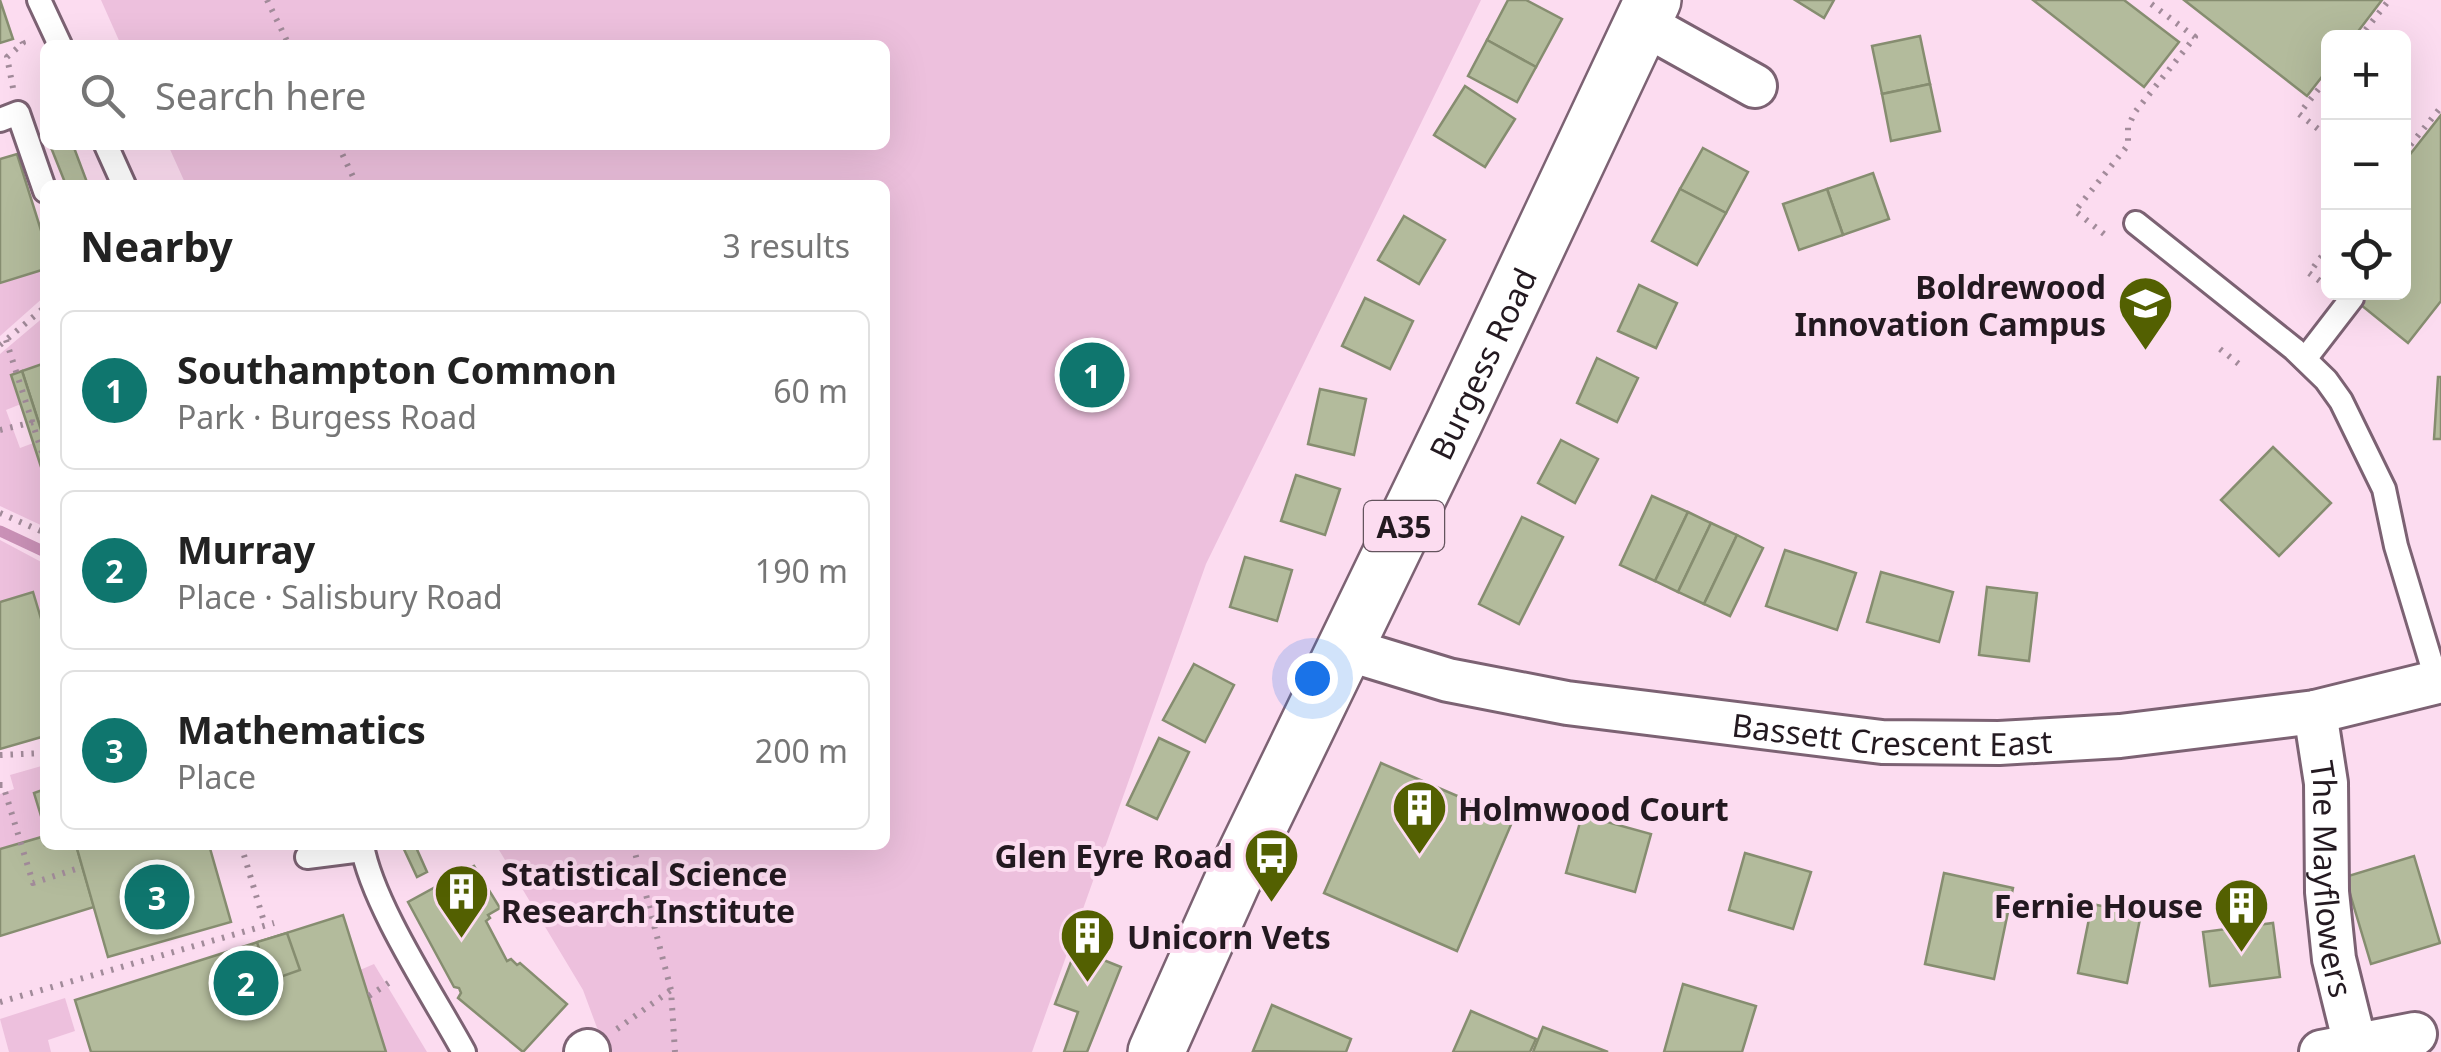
<!DOCTYPE html>
<html lang="en">
<head>
<meta charset="utf-8">
<style>
  body { margin:0; font-family:"Noto Sans",sans-serif; background:#f6f6f6; color:#222 }
  .controls { position:absolute; right:30px; top:30px; display:grid; overflow:hidden; border-radius:15px; box-shadow:0 10px 40px #0002 }
  .controls button { width:90px; height:90px; display:grid; place-items:center; padding:0; border:0; border-bottom:2px solid #e0e0e0; background:#fff; color:#222; font:50px sans-serif }
  .you { position:absolute; left:1312px; top:678px; width:35px; height:35px; margin:-25px; border:8px solid #fff; border-radius:50%; background:#1a73e8; box-shadow:0 0 0 15px #1a73e833 }
  .badge { display:grid; place-items:center; width:65px; height:65px; border-radius:50%; background:#0f766e; color:#fff; font-size:32px; font-weight:700 }
  .pin { position:absolute; translate:-50% -50%; border:5px solid #fff; box-shadow:0 2px 10px #0006 }
  .list { margin:0; padding:0; list-style:none }
  h2 { display:flex; justify-content:space-between; align-items:center; height:130px; margin:0; padding:0 40px; font-size:42px }
  h2 small { font-size:32px; font-weight:400; color:#767676 }
  .list li { display:grid; grid-template-columns:65px 1fr auto; gap:30px; align-items:center; box-sizing:border-box; height:160px; margin:0 20px 20px; padding:0 20px; border:2px solid #e0e0e0; border-radius:15px }
  .list b { display:block; font-size:38px; white-space:nowrap }
  .list p { margin:0; font-size:32px; white-space:nowrap; color:#767676 }
  .list em { font-size:32px; font-style:normal; color:#767676 }
  .icon { flex:none; width:55px; height:55px; fill:none; stroke:currentColor; stroke-width:2; stroke-linecap:round; stroke-linejoin:round }
  .map { position:relative; flex:none; width:2441px; height:1052px; overflow:hidden }
  .search { position:absolute; background:#fff; box-shadow:0 10px 40px #0002; left:40px; top:40px; width:850px; height:110px; display:flex; align-items:center; gap:25px; box-sizing:border-box; padding:0 35px; border-radius:15px; color:#767676; font-size:38px }
  .panel { position:absolute; background:#fff; box-shadow:0 10px 40px #0002; left:40px; top:180px; width:850px; height:670px; border-radius:15px }
  .map>svg:first-child { display:block }
  .green { fill:#edc0dd }
  .lines { fill:none; stroke-linecap:round; stroke-linejoin:round }
  .stream { stroke:#ca91b7; stroke-width:11 }
  .building { fill:#b3bb9c; stroke:#868d70; stroke-width:2.5 }
  .service-casing { stroke:#7c6273; stroke-width:28 }
  .minor-casing { stroke:#7c6273; stroke-width:48 }
  .primary-casing { stroke:#7c6273; stroke-width:60 }
  .path { stroke:#a28b9a; stroke-width:6; stroke-dasharray:2.5 8; stroke-linecap:butt }
  .service { stroke:#fff; stroke-width:22 }
  .minor { stroke:#fff; stroke-width:42 }
  .primary { stroke:#fff; stroke-width:55 }
  .labels { text-anchor:middle; dominant-baseline:central; stroke-width:8; stroke-linejoin:round; paint-order:stroke }
  .shield { fill:#fcdcf0; stroke:#64545e; stroke-width:2.5 }
  .shield-label { font-size:30px; font-weight:bold; fill:#231920 }
  .poi-label { font-size:32px; font-weight:bold; fill:#231920; stroke:#fcdcf0; text-anchor:end }
  .street-label { font-size:32px; fill:#231920; stroke:#fcdcf0 }
</style>
</head>
<body>
<div class="map">
<svg width="2441" height="1052" viewBox="0 0 2441 1052">
  <rect width="100%" height="100%" fill="#fcdcf0"/>
  <g class="green">
    <path d="M101 0H1481L1206 564 1032 1052H606L583 990 496 845H885V185H186L168 145H885V45H121Z"/>
    <path d="M45 269V296L0 336V283Z"/>
    <path d="M45 316V363L31 400 6 410 20 448 44 439 45 527 0 506V354Z"/>
    <path d="M0 540 45 564V632L33 592 0 602Z"/>
    <path d="M45 765V789L35 793 45 836 0 849V794L14 789 10 775Z"/>
    <path d="M374 964 427 1052H386L360 970Z"/>
    <path d="M65 998 75 1031 48 1040 51 1052H9L0 1019Z"/>
  </g>
  <g class="lines">
    <path class="stream" d="M0 531 45 552"/>
  </g>
  <g class="building">
    <path d="M0 0 13 39 0 43Z"/>
    <path d="M1508 0H1526L1562 19 1536 67 1487 40Z"/>
    <path d="M1795 0H1834L1824 18Z"/>
    <path d="M2033 0H2124L2179 42 2144 87Z"/>
    <path d="M2184 0H2382L2353 38H2328V69L2307 96Z"/>
    <path d="M1920 36 1930 84 1882 94 1872 46Z"/>
    <path d="M1487 40 1536 67 1517 102 1468 76Z"/>
    <path d="M1930 84 1940 131 1891 141 1882 94Z"/>
    <path d="M1465 86 1515 119 1485 167 1434 135Z"/>
    <path d="M2441 115V301L2408 343 2345 292H2404V162Z"/>
    <path d="M50 145H73L88 185H66Z"/>
    <path d="M1703 148 1748 172 1726 213 1680 189Z"/>
    <path d="M17 154 45 243V269L0 283V159Z"/>
    <path d="M1873 173 1889 219 1843 235 1827 189Z"/>
    <path d="M1680 189 1726 213 1697 265 1652 241Z"/>
    <path d="M1827 189 1843 235 1799 250 1783 204Z"/>
    <path d="M1404 216 1445 240 1419 284 1378 260Z"/>
    <path d="M1639 285 1677 303 1656 348 1618 331Z"/>
    <path d="M1365 298 1413 321 1390 369 1342 346Z"/>
    <path d="M1597 358 1638 378 1617 422 1577 403Z"/>
    <path d="M45 363V442L22 371Z"/>
    <path d="M22 371 45 442V479L11 375Z"/>
    <path d="M2438 377H2441V439H2434Z"/>
    <path d="M1320 389 1366 399 1354 455 1308 444Z"/>
    <path d="M1561 440 1598 459 1575 503 1538 483Z"/>
    <path d="M2273 447 2331 503 2279 556 2221 500Z"/>
    <path d="M1296 475 1340 489 1325 535 1281 521Z"/>
    <path d="M1652 496 1688 512 1655 581 1620 565Z"/>
    <path d="M1688 512 1711 523 1678 592 1655 581Z"/>
    <path d="M1522 517 1563 537 1519 624 1479 604Z"/>
    <path d="M1711 523 1737 535 1704 604 1678 592Z"/>
    <path d="M1737 535 1763 548 1730 616 1704 604Z"/>
    <path d="M1785 550 1856 573 1837 630 1766 606Z"/>
    <path d="M1245 557 1292 570 1277 621 1230 607Z"/>
    <path d="M1881 572 1953 592 1939 642 1867 622Z"/>
    <path d="M1987 587 2037 593 2029 661 1979 655Z"/>
    <path d="M33 592 45 632V736L0 749V602Z"/>
    <path d="M1194 664 1234 685 1205 742 1163 720Z"/>
    <path d="M1159 738 1189 752 1157 819 1127 805Z"/>
    <path d="M1381 763 1513 820 1457 951 1324 893Z"/>
    <path d="M45 789V829L34 793Z"/>
    <path d="M1582 815 1651 834 1635 892 1566 873Z"/>
    <path d="M45 836V845H76L94 907 0 936V849Z"/>
    <path d="M76 845H209L231 922 108 957Z"/>
    <path d="M402 845H415L427 872 417 877Z"/>
    <path d="M1745 853 1811 872 1793 929 1729 910Z"/>
    <path d="M2414 856 2440 943 2371 964 2345 877Z"/>
    <path d="M474 866 500 908 488 915 490 918 486 921 507 961 511 959 517 965 520 963 567 1004 523 1052 458 998 461 993 459 988 454 987 408 902Z"/>
    <path d="M1944 873 2013 888 1994 979 1925 964Z"/>
    <path d="M2092 904 2141 914 2127 983 2078 973Z"/>
    <path d="M343 915 386 1052H91L75 1000Z"/>
    <path d="M2273 923 2280 977 2210 986 2203 932Z"/>
    <path d="M287 933 300 970 269 981 257 942Z"/>
    <path d="M1076 949 1121 967 1087 1052H1064L1078 1012 1055 1004Z"/>
    <path d="M1683 984 1756 1006 1742 1052H1664Z"/>
    <path d="M1272 1005 1351 1039 1346 1052 1253 1051Z"/>
    <path d="M1471 1011 1536 1039 1530 1052H1453Z"/>
    <path d="M1543 1027 1608 1052H1533Z"/>
  </g>
  <g class="lines">
    <defs>
      <g id="service">
        <path d="M39 0 60 45"/>
        <path d="M0 120 18 113 45 191"/>
        <path d="M106 145 124 185"/>
        <path d="M2136 223 2294 349 2326 380 2341 401 2384 489 2396 546 2437 682"/>
        <path d="M2305 359 2352 298"/>
        <path d="M362 845C372 904 434 997 464 1052"/>
        <path d="M307 857 362 850"/>
      </g>
      <g id="minor">
        <path d="M1642 23 1755 86"/>
        <path id="s1" d="M1343 648 1448 680 1567 703 1882 742 1999 743 2120 736 2315 712 2441 681"/>
        <path id="s2" d="M2315 712 2326 783 2327 892 2334 959 2355 1044"/>
        <path d="M586 1052 588 1051"/>
        <path d="M2321 1052 2415 1034"/>
      </g>
      <g id="primary">
        <path id="s3" d="M1156 1052 1232 882 1454 423 1653 0"/>
      </g>
    </defs>
    <use href="#service" class="service-casing"/>
    <use href="#minor" class="minor-casing"/>
    <use href="#primary" class="primary-casing"/>
    <g class="path">
      <path d="M267 0 289 45"/>
      <path d="M2359 38 2389 0"/>
      <path d="M13 88 7 57 23 43 21 39"/>
      <path d="M2326 135 2299 114 2328 77"/>
      <path d="M338 145 357 185"/>
      <path d="M2404 153 2441 107"/>
      <path d="M2104 234 2075 211 2128 145V127L2135 112 2195 37 2146 0"/>
      <path d="M2328 287 2309 273 2328 248"/>
      <path d="M6 340 45 462"/>
      <path d="M0 345 45 307"/>
      <path d="M2220 349 2244 368"/>
      <path d="M0 430 38 421"/>
      <path d="M0 513 45 533"/>
      <path d="M43 532 45 518"/>
      <path d="M0 755 45 753"/>
      <path d="M0 785H3L33 883 82 867"/>
      <path d="M241 845 265 925"/>
      <path d="M633 845 671 990 675 1052"/>
      <path d="M369 996 393 980"/>
      <path d="M0 1002 274 923"/>
      <path d="M617 1029 671 990"/>
    </g>
    <use href="#service" class="service"/>
    <use href="#minor" class="minor"/>
    <use href="#primary" class="primary"/>
  </g>
  <defs>
    <symbol id="university-pin" viewBox="-11 -11 22 30"><path d="M0 17L-7.5 6A9.5 9.5 0 1 1 7.5 6Z" fill="#536001" stroke="#fcdcf0"/><path d="M0-5L7-2L0 1L-7-2ZM-4 1L0 2.5L4 1V4Q0 6-4 4Z" fill="#fff"/></symbol>
    <symbol id="building-pin" viewBox="-11 -11 22 30"><path d="M0 17L-7.5 6A9.5 9.5 0 1 1 7.5 6Z" fill="#536001" stroke="#fcdcf0"/><path d="M-4-6H4V6H1V3H-1V6H-4ZM-2.5-4.3h1.7v1.8h-1.7ZM.8-4.3h1.7v1.8H.8ZM-2.5-1h1.7V.8h-1.7ZM.8-1h1.7V.8H.8Z" fill="#fff"/></symbol>
    <symbol id="bus-pin" viewBox="-11 -11 22 30"><path d="M0 17L-7.5 6A9.5 9.5 0 1 1 7.5 6Z" fill="#536001" stroke="#fcdcf0"/><path d="M-5-6H5V4H4V6H2V4H-2V6H-4V4H-5ZM-3.5-4V0h7V-4ZM-3.5 1.2v1.5H-2V1.2ZM2 1.2v1.5H3.5V1.2Z" fill="#fff"/></symbol>
  </defs>
  <g fill-rule="evenodd">
    <use href="#university-pin" x="2114" y="272" width="63" height="86"/>
    <use href="#building-pin" x="1388" y="776" width="63" height="86"/>
    <use href="#bus-pin" x="1240" y="824" width="63" height="86"/>
    <use href="#building-pin" x="430" y="860" width="63" height="86"/>
    <use href="#building-pin" x="2210" y="874" width="63" height="86"/>
    <use href="#building-pin" x="1056" y="904" width="63" height="86"/>
  </g>
  <g class="labels">
    <rect class="shield" x="1364" y="501" width="80" height="50" rx="8"/>
    <g class="shield-label">
      <text x="1404" y="526">A35</text>
    </g>
    <g class="poi-label">
      <text x="2106" y="286">Boldrewood<tspan x="2106" dy="37">Innovation Campus</tspan></text>
      <text x="1458" y="808" text-anchor="start">Holmwood Court</text>
      <text x="1233" y="855">Glen Eyre Road</text>
      <text x="501" y="873" text-anchor="start">Statistical Science<tspan x="501" dy="37">Research Institute</tspan></text>
      <text x="2203" y="905">Fernie House</text>
      <text x="1127" y="936" text-anchor="start">Unicorn Vets</text>
    </g>
    <g class="street-label">
      <text stroke="none"><textPath href="#s3" startOffset="762">Burgess Road</textPath></text>
      <text stroke="none"><textPath href="#s1" startOffset="558">Bassett Crescent East</textPath></text>
      <text stroke="none"><textPath href="#s2" startOffset="168">The Mayflowers</textPath></text>
    </g>
  </g>
</svg>
<div class="controls">
<button>+</button>
<button>−</button>
<button><svg class="icon" aria-label="locate" viewBox="0 0 24 24"><circle cx="12" cy="12" r="6"/><path d="M12 2v4M12 18v4M2 12h4M18 12h4"/></svg></button>
</div>
<div class="you"></div>
<div class="pin badge" style="left:1092px;top:375px">1</div>
<div class="pin badge" style="left:246px;top:983px">2</div>
<div class="pin badge" style="left:157px;top:897px">3</div>
<div class="search"><svg class="icon" aria-label="search" viewBox="0 0 24 24"><circle cx="10" cy="10" r="6"/><path d="M15 15l6 6"/></svg>Search here</div>
<section class="panel">
<h2>Nearby<small>3 results</small></h2>
<ul class="list">
<li><span class="badge">1</span><div><b>Southampton Common</b><p>Park · Burgess Road</p></div><em>60 m</em></li>
<li><span class="badge">2</span><div><b>Murray</b><p>Place · Salisbury Road</p></div><em>190 m</em></li>
<li><span class="badge">3</span><div><b>Mathematics</b><p>Place</p></div><em>200 m</em></li>
</ul>
</section>
</div>
</body>
</html>
